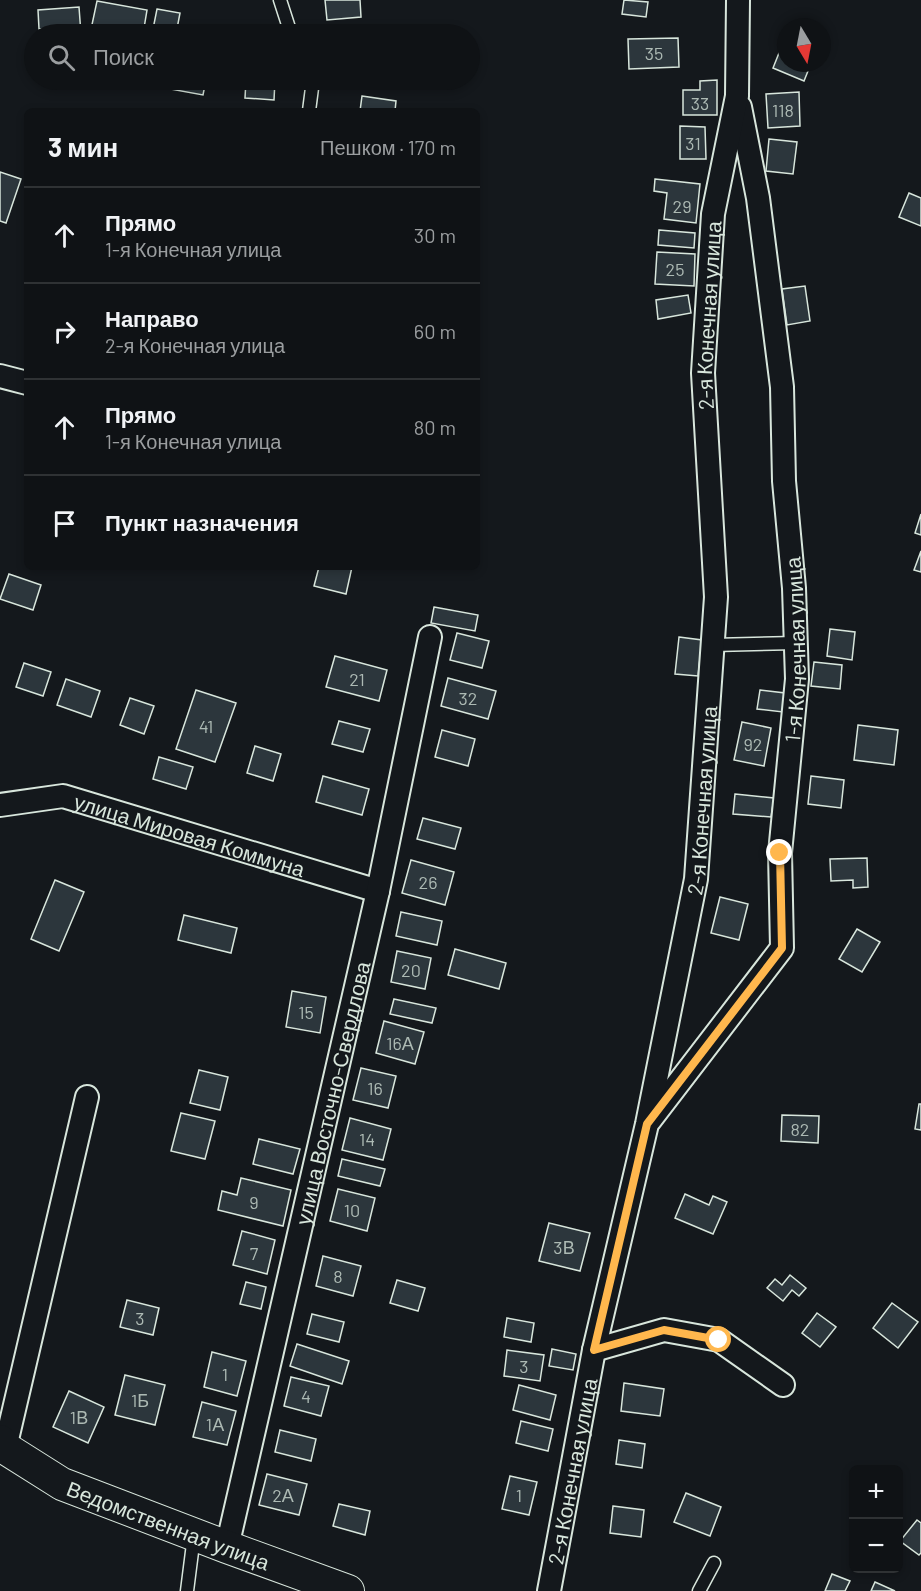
<!DOCTYPE html>
<html lang="ru">
<head>
<meta charset="utf-8">
<style>
  body { margin:0; font-family:Barlow,sans-serif; background:#1d2022; color:#f1f3f6 }
  .controls { position:absolute; right:18px; bottom:18px; display:grid; overflow:hidden; border-radius:9px; box-shadow:0 3px 9px #0003 }
  .controls button { width:54px; height:54px; display:grid; place-items:center; padding:0; border:0; border-bottom:2px solid #2f3234; background:#0f1215; color:#f1f3f6; font:30px sans-serif }
  .compass { position:absolute; left:777px; top:18px; width:54px; height:54px; border-radius:50%; background:#0f1215; box-shadow:0 3px 9px #0003; rotate:170deg }
  .stop { position:absolute; width:18px; height:18px; margin:-14px; border:4px solid #ffb74d; border-radius:50%; background:#fff }
  .stop.end { background:#ffb74d; border-color:#fff; box-shadow:0 2px 6px #0008 }
  .list { margin:0; padding:0; list-style:none }
  h2 { display:flex; justify-content:space-between; align-items:center; height:78px; margin:0; padding:0 24px; font-size:26px }
  h2 small { font-size:20px; font-weight:400; color:#9b9ea0 }
  .list li { display:grid; grid-template-columns:39px 1fr auto; gap:18px; align-items:center; box-sizing:border-box; height:96px; padding:0 24px; border-top:2px solid #2f3234 }
  .list b { display:block; font-size:22px; white-space:nowrap }
  .list p { margin:0; font-size:20px; white-space:nowrap; color:#9b9ea0 }
  .list em { font-size:20px; font-style:normal; color:#9b9ea0 }
  .icon { flex:none; width:33px; height:33px; fill:none; stroke:currentColor; stroke-width:2; stroke-linecap:round; stroke-linejoin:round }
  .map { position:relative; flex:none; width:921px; height:1591px; overflow:hidden }
  .search { position:absolute; background:#0f1215; box-shadow:0 3px 9px #0003; left:24px; top:24px; width:456px; height:66px; display:flex; align-items:center; gap:15px; box-sizing:border-box; padding:0 21px; border-radius:33px; color:#9b9ea0; font-size:22px }
  .panel { position:absolute; background:#0f1215; box-shadow:0 3px 9px #0003; left:24px; top:108px; width:456px; height:462px; border-radius:9px }
  .map>svg:first-child { display:block }
  .building { fill:#2c363c; stroke:#d8e6dc; stroke-width:1.5 }
  .lines { fill:none; stroke-linecap:round; stroke-linejoin:round }
  .lane-casing { stroke:#d8e6dc; stroke-width:15 }
  .street-casing { stroke:#d8e6dc; stroke-width:26 }
  .secondary-casing { stroke:#d8e6dc; stroke-width:34 }
  .lane { stroke:#14181c; stroke-width:12 }
  .street { stroke:#14181c; stroke-width:22 }
  .secondary { stroke:#14181c; stroke-width:32 }
  .route { stroke:#ffb74d; stroke-width:8 }
  .labels { text-anchor:middle; dominant-baseline:central; stroke-width:4.5; stroke-linejoin:round; paint-order:stroke }
  .number-label { font-size:18px; fill:#adbab4 }
  .street-label { font-size:21px; fill:#d8e6dc; stroke:#14181c }
</style>
</head>
<body>
<div class="map">
<svg width="921" height="1591" viewBox="0 0 921 1591">
  <rect width="100%" height="100%" fill="#14181c"/>
  <g class="building">
    <path d="M325 0H360L361 17 327 20Z"/>
    <path d="M624 0 648 2 646 17 622 14Z"/>
    <path d="M97 1 147 10 143 34H90Z"/>
    <path d="M79 7 81 34H52L51 28 39 29 38 10Z"/>
    <path d="M157 9 180 13 176 34H152Z"/>
    <path d="M678 38 679 67 629 69 628 39Z"/>
    <path d="M779 53 786 56V63H802L810 66 804 81 773 68Z"/>
    <path d="M97 80H123L122 84Z"/>
    <path d="M172 80H206L203 95 170 89Z"/>
    <path d="M246 80H275L274 100 245 98Z"/>
    <path d="M348 80H378V83L348 85Z"/>
    <path d="M717 80V115H683V90H700V81Z"/>
    <path d="M799 92 800 126 768 128 766 94Z"/>
    <path d="M362 96 396 101 395 111H360Z"/>
    <path d="M680 126 705 127 706 159H680Z"/>
    <path d="M769 139 797 142 793 174 766 171Z"/>
    <path d="M0 172 21 179 6 223 0 221Z"/>
    <path d="M655 179 700 184 696 223 664 219 667 193 654 191Z"/>
    <path d="M909 193 921 198V226L899 217Z"/>
    <path d="M659 230 695 233 694 248 658 245Z"/>
    <path d="M657 252 695 254 694 286 655 284Z"/>
    <path d="M805 286 810 321 787 325 782 289Z"/>
    <path d="M688 295 691 313 658 319 656 300Z"/>
    <path d="M921 514V535L915 533Z"/>
    <path d="M921 551V572L914 570Z"/>
    <path d="M319 567H352L346 594 314 586Z"/>
    <path d="M9 574 41 585 33 610 0 599Z"/>
    <path d="M434 607 478 615 475 631 431 623Z"/>
    <path d="M830 629 855 632 852 660 827 656Z"/>
    <path d="M457 633 489 641 482 668 450 660Z"/>
    <path d="M679 637 702 640 698 676 675 674Z"/>
    <path d="M335 656 387 670 379 701 326 687Z"/>
    <path d="M814 662 842 665 840 689 811 686Z"/>
    <path d="M24 663 51 672 43 696 16 687Z"/>
    <path d="M448 678 496 691 488 719 441 706Z"/>
    <path d="M66 679 100 691 91 717 57 705Z"/>
    <path d="M196 690 236 703 215 762 176 749Z"/>
    <path d="M760 690 785 693 783 712 757 709Z"/>
    <path d="M130 698 154 706 144 734 120 725Z"/>
    <path d="M339 721 370 729 363 752 332 744Z"/>
    <path d="M742 722 771 728 764 766 734 760Z"/>
    <path d="M858 725 898 730 894 765 854 760Z"/>
    <path d="M442 730 475 739 468 766 435 757Z"/>
    <path d="M255 746 281 754 273 781 247 773Z"/>
    <path d="M159 757 193 767 186 789 153 779Z"/>
    <path d="M323 776 369 789 362 815 316 802Z"/>
    <path d="M811 776 844 780 841 808 808 804Z"/>
    <path d="M735 794 774 798 771 817 733 814Z"/>
    <path d="M423 818 461 828 455 849 417 839Z"/>
    <path d="M867 858 868 887 853 888V880L831 881 830 859Z"/>
    <path d="M411 860 454 872 445 905 402 893Z"/>
    <path d="M55 880 84 892 59 951 31 939Z"/>
    <path d="M720 897 748 904 739 940 711 933Z"/>
    <path d="M401 912 442 921 437 945 396 936Z"/>
    <path d="M184 915 237 928 231 953 178 940Z"/>
    <path d="M857 929 880 942 862 972 839 959Z"/>
    <path d="M455 949 506 963 499 989 448 975Z"/>
    <path d="M397 951 431 958 425 989 391 982Z"/>
    <path d="M292 991 326 997 320 1033 286 1027Z"/>
    <path d="M394 999 436 1008 432 1023 390 1014Z"/>
    <path d="M384 1021 424 1032 415 1064 376 1053Z"/>
    <path d="M361 1068 396 1076 388 1108 353 1100Z"/>
    <path d="M199 1070 228 1077 220 1110 190 1103Z"/>
    <path d="M919 1104H921V1130L915 1129Z"/>
    <path d="M181 1113 215 1121 205 1159 171 1151Z"/>
    <path d="M782 1115 819 1116 818 1143 781 1141Z"/>
    <path d="M350 1118 391 1129 383 1160 342 1150Z"/>
    <path d="M259 1139 300 1149 293 1174 253 1164Z"/>
    <path d="M342 1159 385 1169 380 1186 338 1176Z"/>
    <path d="M241 1178 291 1190 283 1226 218 1210 222 1191 237 1195Z"/>
    <path d="M338 1189 375 1198 367 1231 330 1221Z"/>
    <path d="M685 1194 709 1205 713 1196 727 1202 713 1234 675 1218Z"/>
    <path d="M549 1223 590 1233 580 1271 539 1261Z"/>
    <path d="M242 1231 275 1240 267 1274 233 1265Z"/>
    <path d="M323 1256 361 1266 353 1296 316 1286Z"/>
    <path d="M790 1275 806 1288 799 1296 792 1290 783 1301 767 1288 775 1279 782 1285Z"/>
    <path d="M397 1280 425 1288 418 1311 390 1303Z"/>
    <path d="M246 1282 266 1287 261 1309 240 1304Z"/>
    <path d="M127 1300 159 1308 153 1335 120 1327Z"/>
    <path d="M892 1303 918 1322 898 1348 873 1328Z"/>
    <path d="M817 1313 836 1327 820 1347 802 1333Z"/>
    <path d="M312 1314 344 1322 339 1342 307 1334Z"/>
    <path d="M507 1318 534 1323 531 1342 504 1337Z"/>
    <path d="M297 1344 349 1361 342 1384 290 1366Z"/>
    <path d="M552 1349 576 1354 573 1370 549 1366Z"/>
    <path d="M507 1350 544 1355 540 1381 504 1376Z"/>
    <path d="M212 1352 246 1361 237 1396 204 1387Z"/>
    <path d="M125 1375 165 1385 155 1425 115 1415Z"/>
    <path d="M291 1377 329 1386 321 1416 284 1406Z"/>
    <path d="M624 1383 664 1389 660 1416 621 1411Z"/>
    <path d="M519 1385 556 1395 550 1420 513 1410Z"/>
    <path d="M69 1391 104 1407 88 1443 53 1427Z"/>
    <path d="M202 1402 236 1411 227 1445 193 1437Z"/>
    <path d="M521 1421 553 1429 548 1451 516 1443Z"/>
    <path d="M280 1430 316 1439 311 1461 275 1452Z"/>
    <path d="M619 1440 645 1444 642 1468 616 1464Z"/>
    <path d="M267 1474 307 1484 299 1515 259 1505Z"/>
    <path d="M510 1476 537 1482 529 1515 502 1509Z"/>
    <path d="M686 1493 721 1507 710 1536 674 1522Z"/>
    <path d="M339 1504 370 1511 365 1535 333 1526Z"/>
    <path d="M613 1506 644 1510 641 1537 610 1533Z"/>
    <path d="M917 1520 921 1523V1553L919 1555 900 1541Z"/>
    <path d="M832 1574 850 1581 845 1591H825Z"/>
    <path d="M875 1582 895 1591H871Z"/>
  </g>
  <g class="lines">
    <defs>
      <g id="lane">
        <path d="M280 0 291 34"/>
        <path d="M309 111 313 80"/>
        <path d="M713 645 796 643"/>
        <path d="M187 1591 194 1536"/>
        <path d="M699 1591 714 1563"/>
      </g>
      <g id="street">
        <path d="M0 376 27 383"/>
        <path id="s1" d="M0 805 63 796 378 891"/>
        <path id="s2" d="M650 1120 782 948 780 853 797 679 794 588 784 481 782 387 758 198 740 107"/>
        <path d="M594 1350 664 1330 719 1340 783 1385"/>
        <path d="M5 1448 87 1097"/>
        <path id="s3" d="M227 1547 378 891 430 637"/>
        <path id="s4" d="M549 1591 594 1350 647 1124 696 879 716 597 703 373 713 214 737 96 738 0"/>
      </g>
      <g id="secondary">
        <path id="s5" d="M0 1441 5 1448 62 1484 227 1547 348 1591"/>
      </g>
    </defs>
    <use href="#lane" class="lane-casing"/>
    <use href="#street" class="street-casing"/>
    <use href="#secondary" class="secondary-casing"/>
    <use href="#lane" class="lane"/>
    <use href="#street" class="street"/>
    <use href="#secondary" class="secondary"/>
  </g>
  <g class="lines">
    <path class="route" d="M719 1340 664 1330 594 1350 647 1124 782 948 780 853"/>
  </g>
  <g class="labels">
    <g class="number-label">
      <text x="654" y="53">35</text>
      <text x="700" y="103">33</text>
      <text x="783" y="110">118</text>
      <text x="693" y="143">31</text>
      <text x="682" y="206">29</text>
      <text x="675" y="269">25</text>
      <text x="357" y="679">21</text>
      <text x="468" y="698">32</text>
      <text x="206" y="726">41</text>
      <text x="753" y="744">92</text>
      <text x="428" y="882">26</text>
      <text x="411" y="970">20</text>
      <text x="306" y="1012">15</text>
      <text x="400" y="1043">16А</text>
      <text x="375" y="1088">16</text>
      <text x="800" y="1129">82</text>
      <text x="367" y="1139">14</text>
      <text x="254" y="1202">9</text>
      <text x="352" y="1210">10</text>
      <text x="564" y="1247">3В</text>
      <text x="254" y="1253">7</text>
      <text x="338" y="1276">8</text>
      <text x="140" y="1318">3</text>
      <text x="524" y="1366">3</text>
      <text x="225" y="1374">1</text>
      <text x="306" y="1396">4</text>
      <text x="140" y="1400">1Б</text>
      <text x="79" y="1417">1В</text>
      <text x="215" y="1424">1А</text>
      <text x="283" y="1495">2А</text>
      <text x="519" y="1495">1</text>
    </g>
    <g class="street-label">
      <text stroke="none"><textPath href="#s4" startOffset="1292">2-я Конечная улица</textPath></text>
      <text stroke="none"><textPath href="#s2" startOffset="516">1-я Конечная улица</textPath></text>
      <text stroke="none"><textPath href="#s4" startOffset="806">2-я Конечная улица</textPath></text>
      <text stroke="none"><textPath href="#s1" startOffset="196">улица Мировая Коммуна</textPath></text>
      <text stroke="none"><textPath href="#s3" startOffset="466">улица Восточно-Свердлова</textPath></text>
      <text stroke="none"><textPath href="#s4" startOffset="122">2-я Конечная улица</textPath></text>
      <text stroke="none"><textPath href="#s5" startOffset="190">Ведомственная улица</textPath></text>
    </g>
  </g>
</svg>
<div class="controls">
<button>+</button>
<button>−</button>
</div>
<svg class="compass" viewBox="-18 -18 36 36"><path d="M0-13l5 13h-10z" fill="#e53935"/><path d="M0 13l5-13h-10z" fill="#9b9ea0"/></svg>
<div class="stop" style="left:719px;top:1340px"></div>
<div class="stop end" style="left:780px;top:853px"></div>
<div class="search"><svg class="icon" aria-label="search" viewBox="0 0 24 24"><circle cx="10" cy="10" r="6"/><path d="M15 15l6 6"/></svg>Поиск</div>
<section class="panel">
<h2>3 мин<small>Пешком · 170 m</small></h2>
<ul class="list">
<li><svg class="icon" aria-label="ahead" viewBox="0 0 24 24"><path d="M12 20V5M6 11l6-6 6 6"/></svg><div><b>Прямо</b><p>1-я Конечная улица</p></div><em>30 m</em></li>
<li><svg class="icon" aria-label="right" viewBox="0 0 24 24"><path d="M7 20v-9h11M14 6l5 5-5 5"/></svg><div><b>Направо</b><p>2-я Конечная улица</p></div><em>60 m</em></li>
<li><svg class="icon" aria-label="ahead" viewBox="0 0 24 24"><path d="M12 20V5M6 11l6-6 6 6"/></svg><div><b>Прямо</b><p>1-я Конечная улица</p></div><em>80 m</em></li>
<li><svg class="icon" aria-label="arrive" viewBox="0 0 24 24"><path d="M6 21V4h12l-3 4 3 4H6"/></svg><div><b>Пункт назначения</b></div></li>
</ul>
</section>
</div>
</body>
</html>
